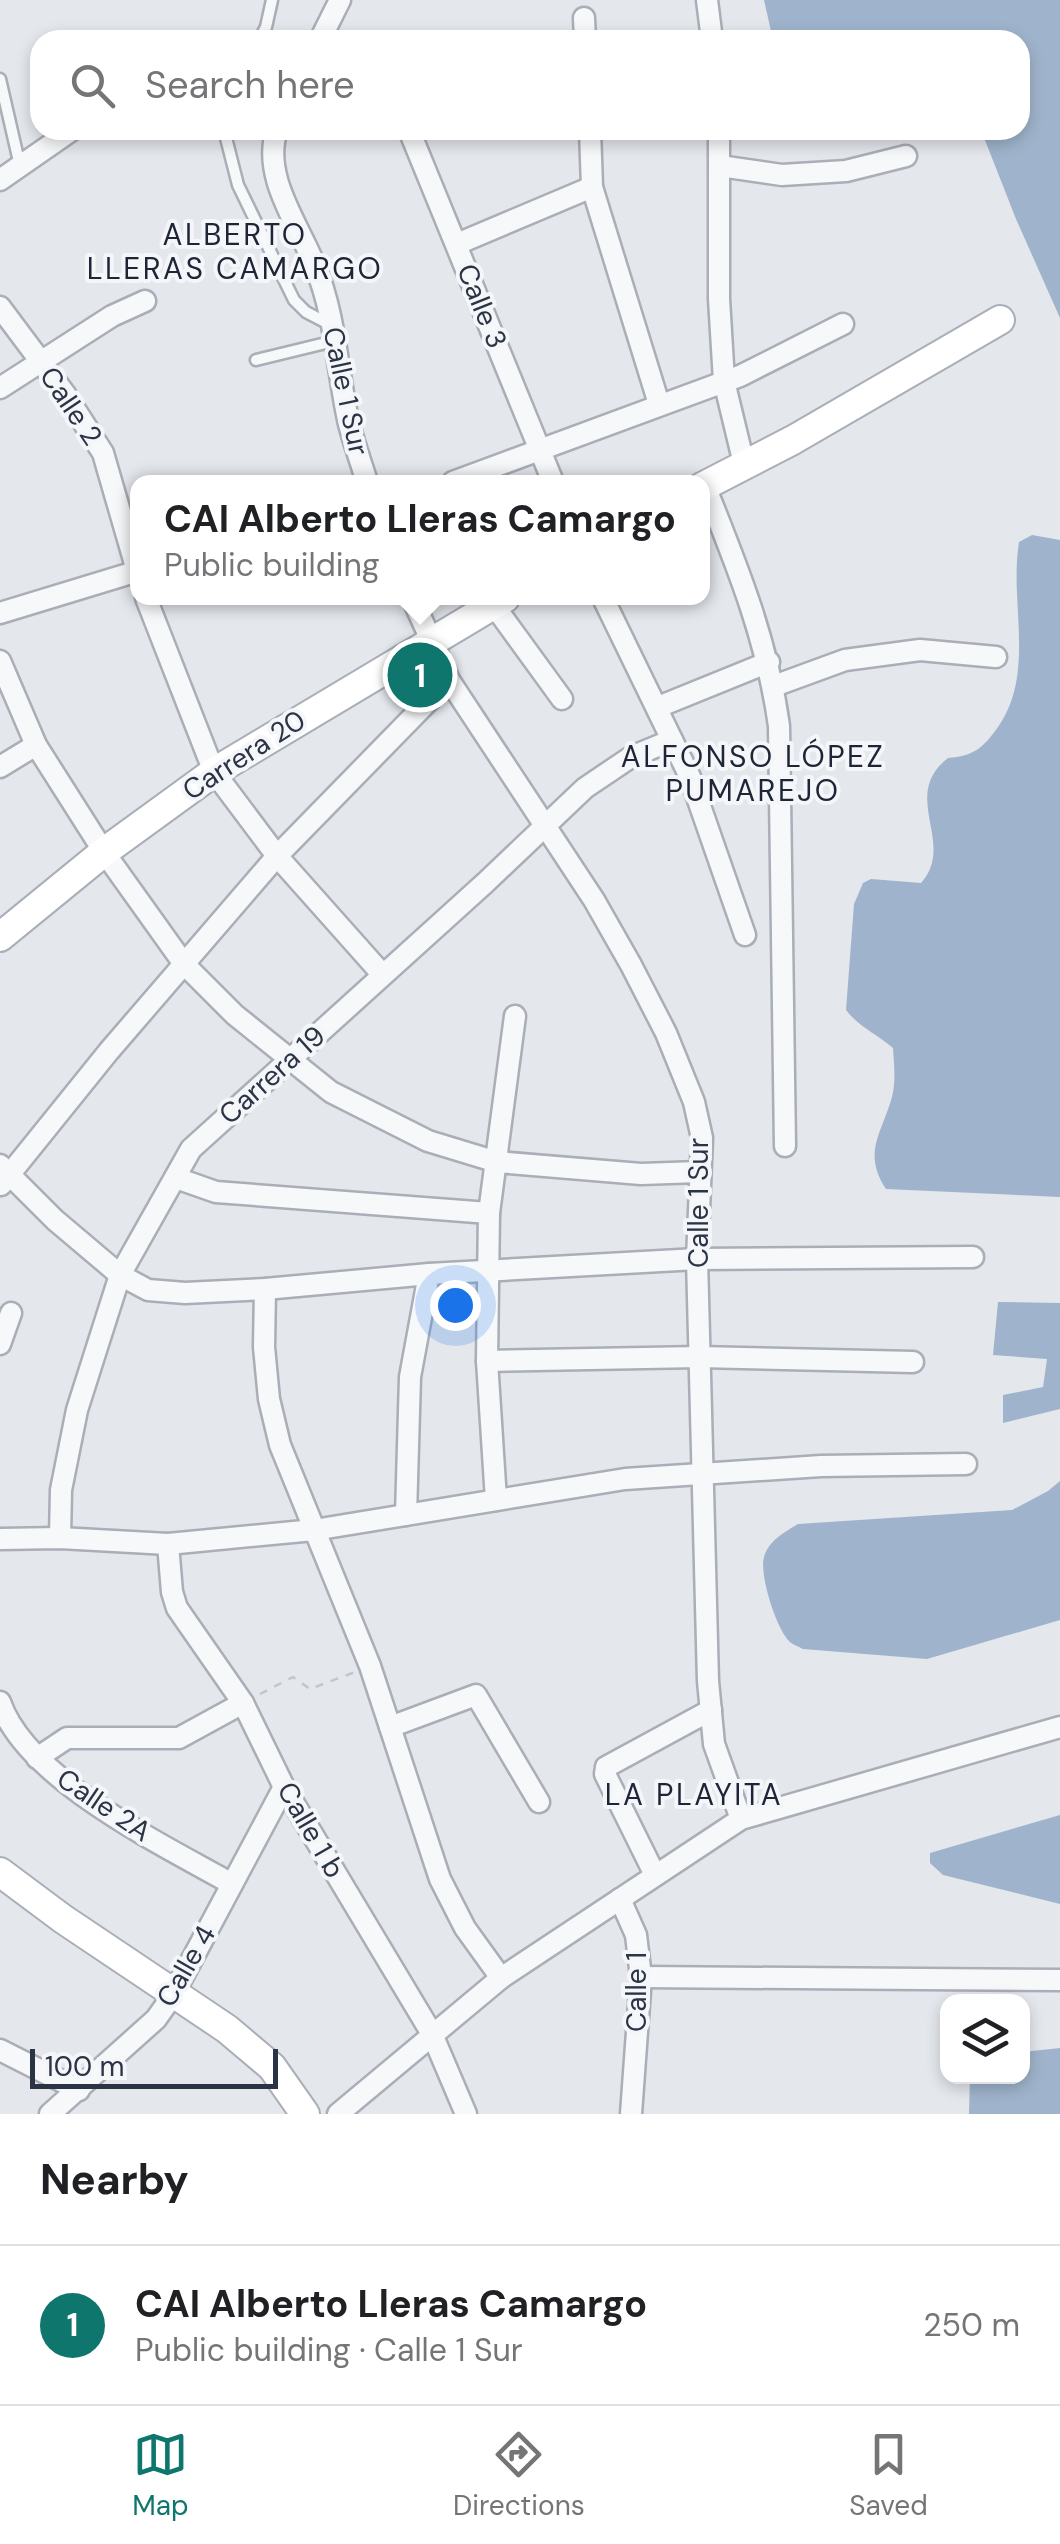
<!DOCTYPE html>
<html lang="en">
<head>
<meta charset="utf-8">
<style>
  body { margin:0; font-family:"DM Sans",sans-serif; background:#f2f2f2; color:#202124 }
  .controls { position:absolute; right:30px; bottom:30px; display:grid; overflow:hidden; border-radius:20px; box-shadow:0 5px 15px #0003 }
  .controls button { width:90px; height:90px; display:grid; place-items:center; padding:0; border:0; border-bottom:2px solid #e0e0e0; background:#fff; color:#202124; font:50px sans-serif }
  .scale { position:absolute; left:30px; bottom:25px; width:248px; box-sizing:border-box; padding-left:10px; border:5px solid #2b3445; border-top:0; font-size:28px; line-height:35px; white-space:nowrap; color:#2b3445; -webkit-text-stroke:8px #f4f6f9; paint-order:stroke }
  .you { position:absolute; left:455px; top:1305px; width:35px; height:35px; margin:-25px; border:8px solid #fff; border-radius:50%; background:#1a73e8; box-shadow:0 0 0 15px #1a73e833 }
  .badge { display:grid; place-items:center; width:65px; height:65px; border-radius:50%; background:#0f766e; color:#fff; font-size:32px; font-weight:700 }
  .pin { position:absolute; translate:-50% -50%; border:5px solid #fff; box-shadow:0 2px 10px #0006 }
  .popup { position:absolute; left:130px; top:475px; width:580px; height:130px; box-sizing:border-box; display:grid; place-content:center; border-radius:20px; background:#fff; filter:drop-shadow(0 2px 8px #0005); font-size:32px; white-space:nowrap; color:#757577 }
  .popup b { font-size:38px; color:#202124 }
  .popup::after { content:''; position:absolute; left:50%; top:100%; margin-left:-20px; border:20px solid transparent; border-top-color:#fff }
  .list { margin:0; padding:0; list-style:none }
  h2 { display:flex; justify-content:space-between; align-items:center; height:130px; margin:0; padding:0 40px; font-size:42px }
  h2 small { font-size:32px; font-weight:400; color:#757577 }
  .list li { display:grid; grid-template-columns:65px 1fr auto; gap:30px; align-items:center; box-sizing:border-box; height:160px; padding:0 40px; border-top:2px solid #e0e0e0 }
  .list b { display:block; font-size:38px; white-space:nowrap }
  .list p { margin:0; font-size:32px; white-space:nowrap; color:#757577 }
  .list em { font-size:32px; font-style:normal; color:#757577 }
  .icon { flex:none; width:55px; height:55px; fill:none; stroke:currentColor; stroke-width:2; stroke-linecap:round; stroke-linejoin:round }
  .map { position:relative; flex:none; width:1060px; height:2114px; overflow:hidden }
  .search { position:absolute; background:#fff; box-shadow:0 5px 15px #0003; left:30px; right:30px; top:30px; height:110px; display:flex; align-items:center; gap:25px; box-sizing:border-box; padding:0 35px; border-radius:30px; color:#757577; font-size:38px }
  .sheet { height:290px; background:#fff }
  nav { display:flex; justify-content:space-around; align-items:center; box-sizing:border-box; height:140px; border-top:2px solid #e0e0e0; background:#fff; font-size:28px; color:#757577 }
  nav a { display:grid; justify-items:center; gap:5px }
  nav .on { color:#0f766e }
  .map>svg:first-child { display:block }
  .water { fill:#9fb4cc }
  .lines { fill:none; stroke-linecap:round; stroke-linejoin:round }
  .lane-casing { stroke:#a9aeb7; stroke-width:15 }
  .street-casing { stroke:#a9aeb7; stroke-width:25 }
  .secondary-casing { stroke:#a9aeb7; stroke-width:32 }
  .path { stroke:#c2c5cb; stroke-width:2.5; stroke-dasharray:8 8; stroke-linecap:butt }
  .lane { stroke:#f7f8fa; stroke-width:10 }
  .street { stroke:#f7f8fa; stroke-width:20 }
  .secondary { stroke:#fff; stroke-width:28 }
  .labels { text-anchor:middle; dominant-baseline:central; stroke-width:8; stroke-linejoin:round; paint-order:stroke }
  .street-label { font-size:28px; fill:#2b3445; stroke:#f4f6f9 }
  .neighbourhood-label { font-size:30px; letter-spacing:2.5px; fill:#1d2536; stroke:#f4f6f9 }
</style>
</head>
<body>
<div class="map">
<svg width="1060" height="2114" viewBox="0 0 1060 2114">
  <rect width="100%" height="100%" fill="#e4e7ec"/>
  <g class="water">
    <path d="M764 0H1060V318L1016 219 981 130H1020V40H773Z"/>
    <path d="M1032 535 1060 540V1197L886 1189C862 1153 882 1133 892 1097 896 1082 894 1064 893 1048 877 1034 860 1028 846 1010L854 904 863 883 871 879 921 883C957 843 899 796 948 758 974 756 983 748 998 727 1036 672 1009 604 1019 542Z"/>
    <path d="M998 1302 1060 1303V1409L1003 1423V1395L1043 1387 1047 1359 993 1355Z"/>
    <path d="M1060 1481V1620L927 1659 803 1649C801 1648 790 1643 789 1641 776 1628 759 1574 764 1557 769 1540 785 1532 798 1524L1012 1510 1048 1491Z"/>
    <path d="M1060 1815V1904L943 1875 930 1863V1853Z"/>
    <path d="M1060 2048V2114H969L970 2077 1022 2076 1023 2052Z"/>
  </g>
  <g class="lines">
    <defs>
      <g id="lane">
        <path d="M259 40 266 27 272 0"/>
        <path d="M0 79 20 166"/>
        <path d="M224 130 238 185 294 300 306 312 331 325"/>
        <path d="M256 360 334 341"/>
      </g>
      <g id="street">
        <path d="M707 0 712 40"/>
        <path d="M584 18 585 40"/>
        <path d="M320 40 340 0"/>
        <path d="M277 130C261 176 299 225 315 266 336 316 337 372 349 424 354 443 361 463 367 482"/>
        <path d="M409 130 553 482"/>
        <path d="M590 130 592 187 659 404"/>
        <path d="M719 130V299L724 381 744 464"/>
        <path d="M720 166 782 175 846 171 906 156"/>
        <path d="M0 180 72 130"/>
        <path d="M457 244 592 187"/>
        <path d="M0 307 65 394 103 453 138 574"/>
        <path d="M0 388 112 316 145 301"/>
        <path d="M453 482 740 376 843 324"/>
        <path d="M705 486C737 566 767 639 779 726L785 1146"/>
        <path d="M146 598 214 772 277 856 382 974"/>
        <path d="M412 598 449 680 594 900 631 965 666 1033 694 1102 702 1138 697 1259 708 1681 714 1744 741 1819"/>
        <path d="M603 598 690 777 745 935"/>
        <path d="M493 604 562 699"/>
        <path d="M0 613 138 571"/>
        <path d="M0 661 36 745 104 852 184 964 235 1015 331 1092 428 1141 497 1162 641 1174 699 1172"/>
        <path d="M774 686 845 660 920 650 996 657"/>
        <path d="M658 707 769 662"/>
        <path d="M0 767 36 745"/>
        <path d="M0 1165 55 1220 120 1275 148 1290 185 1293 265 1289 429 1274 697 1259 973 1257"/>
        <path d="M176 1178 216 1192 489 1213"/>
        <path d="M1 1185 109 1051 277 856 449 680"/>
        <path d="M265 1289 264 1347 269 1399 280 1445 370 1666 440 1879 465 1928 501 1978"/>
        <path d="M0 1344 11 1313"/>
        <path d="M487 1361 699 1357 913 1362"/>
        <path d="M496 1500 487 1361 489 1213 515 1016"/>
        <path d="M406 1515 410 1377 429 1274"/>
        <path d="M60 1538 61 1490 77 1410 120 1275 191 1149 485 883 585 788 631 757 672 740"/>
        <path d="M0 1539 60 1538 168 1544 314 1530 625 1479 821 1466 966 1464"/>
        <path d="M168 1544 172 1592 177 1608 243 1703 284 1787 432 2034 466 2114"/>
        <path d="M0 1702C26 1779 163 1845 232 1884"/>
        <path d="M390 1727 476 1695 539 1802"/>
        <path d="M37 1758 67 1738H179L243 1703"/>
        <path d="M655 1875 605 1774 606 1767 711 1710"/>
        <path d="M620 1899 636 1935 641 1977 631 2114"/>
        <path d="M641 1977 1060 1980"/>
        <path d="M0 2050 79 2090"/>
        <path d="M50 2114 156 2019 173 1995 284 1787"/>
        <path d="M338 2114 501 1978 741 1819 1060 1727"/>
      </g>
      <g id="secondary">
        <path d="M702 487 793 440 1000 320"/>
        <path d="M0 937 104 852 214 772 505 598"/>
        <path d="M0 1872 63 1919 227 2029 272 2067 305 2114"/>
      </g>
    </defs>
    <use href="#lane" class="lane-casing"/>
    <use href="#street" class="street-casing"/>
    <use href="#secondary" class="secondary-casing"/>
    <path class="path" d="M260 1694 293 1677 310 1689 355 1672"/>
    <use href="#lane" class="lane"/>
    <use href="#street" class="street"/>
    <use href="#secondary" class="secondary"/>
  </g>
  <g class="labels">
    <g class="street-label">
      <text transform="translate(482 306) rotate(68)">Calle 3</text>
      <text transform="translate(346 391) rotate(78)">Calle 1 Sur</text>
      <text transform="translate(71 406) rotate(56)">Calle 2</text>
      <text transform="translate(244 755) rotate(-33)">Carrera 20</text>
      <text transform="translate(272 1075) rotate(-42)">Carrera 19</text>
      <text transform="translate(698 1203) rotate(-90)">Calle 1 Sur</text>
      <text transform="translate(104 1805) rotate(34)">Calle 2A</text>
      <text transform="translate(311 1830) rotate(60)">Calle 1 b</text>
      <text transform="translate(186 1966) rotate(-60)">Calle 4</text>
      <text transform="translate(636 1992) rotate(-90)">Calle 1</text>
    </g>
    <g class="neighbourhood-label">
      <text x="235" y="234">ALBERTO<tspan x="235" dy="34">LLERAS CAMARGO</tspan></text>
      <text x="753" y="756">ALFONSO LÓPEZ<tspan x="753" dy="34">PUMAREJO</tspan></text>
      <text x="694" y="1794">LA PLAYITA</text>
    </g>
  </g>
</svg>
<div class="controls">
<button><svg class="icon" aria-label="layers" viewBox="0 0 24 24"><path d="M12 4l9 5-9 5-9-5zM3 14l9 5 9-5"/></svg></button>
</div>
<div class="scale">100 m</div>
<div class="you"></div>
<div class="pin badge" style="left:420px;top:675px">1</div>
<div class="popup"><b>CAI Alberto Lleras Camargo</b>Public building</div>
<div class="search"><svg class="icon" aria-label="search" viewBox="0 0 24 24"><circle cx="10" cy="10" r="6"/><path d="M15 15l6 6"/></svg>Search here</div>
</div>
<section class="sheet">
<h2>Nearby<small></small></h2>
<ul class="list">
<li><span class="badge">1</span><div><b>CAI Alberto Lleras Camargo</b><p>Public building · Calle 1 Sur</p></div><em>250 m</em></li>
</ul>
</section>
<nav>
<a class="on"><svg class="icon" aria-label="map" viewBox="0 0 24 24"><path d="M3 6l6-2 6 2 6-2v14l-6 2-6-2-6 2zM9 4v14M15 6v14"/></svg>Map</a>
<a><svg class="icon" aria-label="directions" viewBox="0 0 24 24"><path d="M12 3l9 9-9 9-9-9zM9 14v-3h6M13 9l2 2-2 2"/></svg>Directions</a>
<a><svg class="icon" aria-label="saved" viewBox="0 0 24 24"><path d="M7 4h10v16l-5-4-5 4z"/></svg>Saved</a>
</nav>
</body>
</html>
